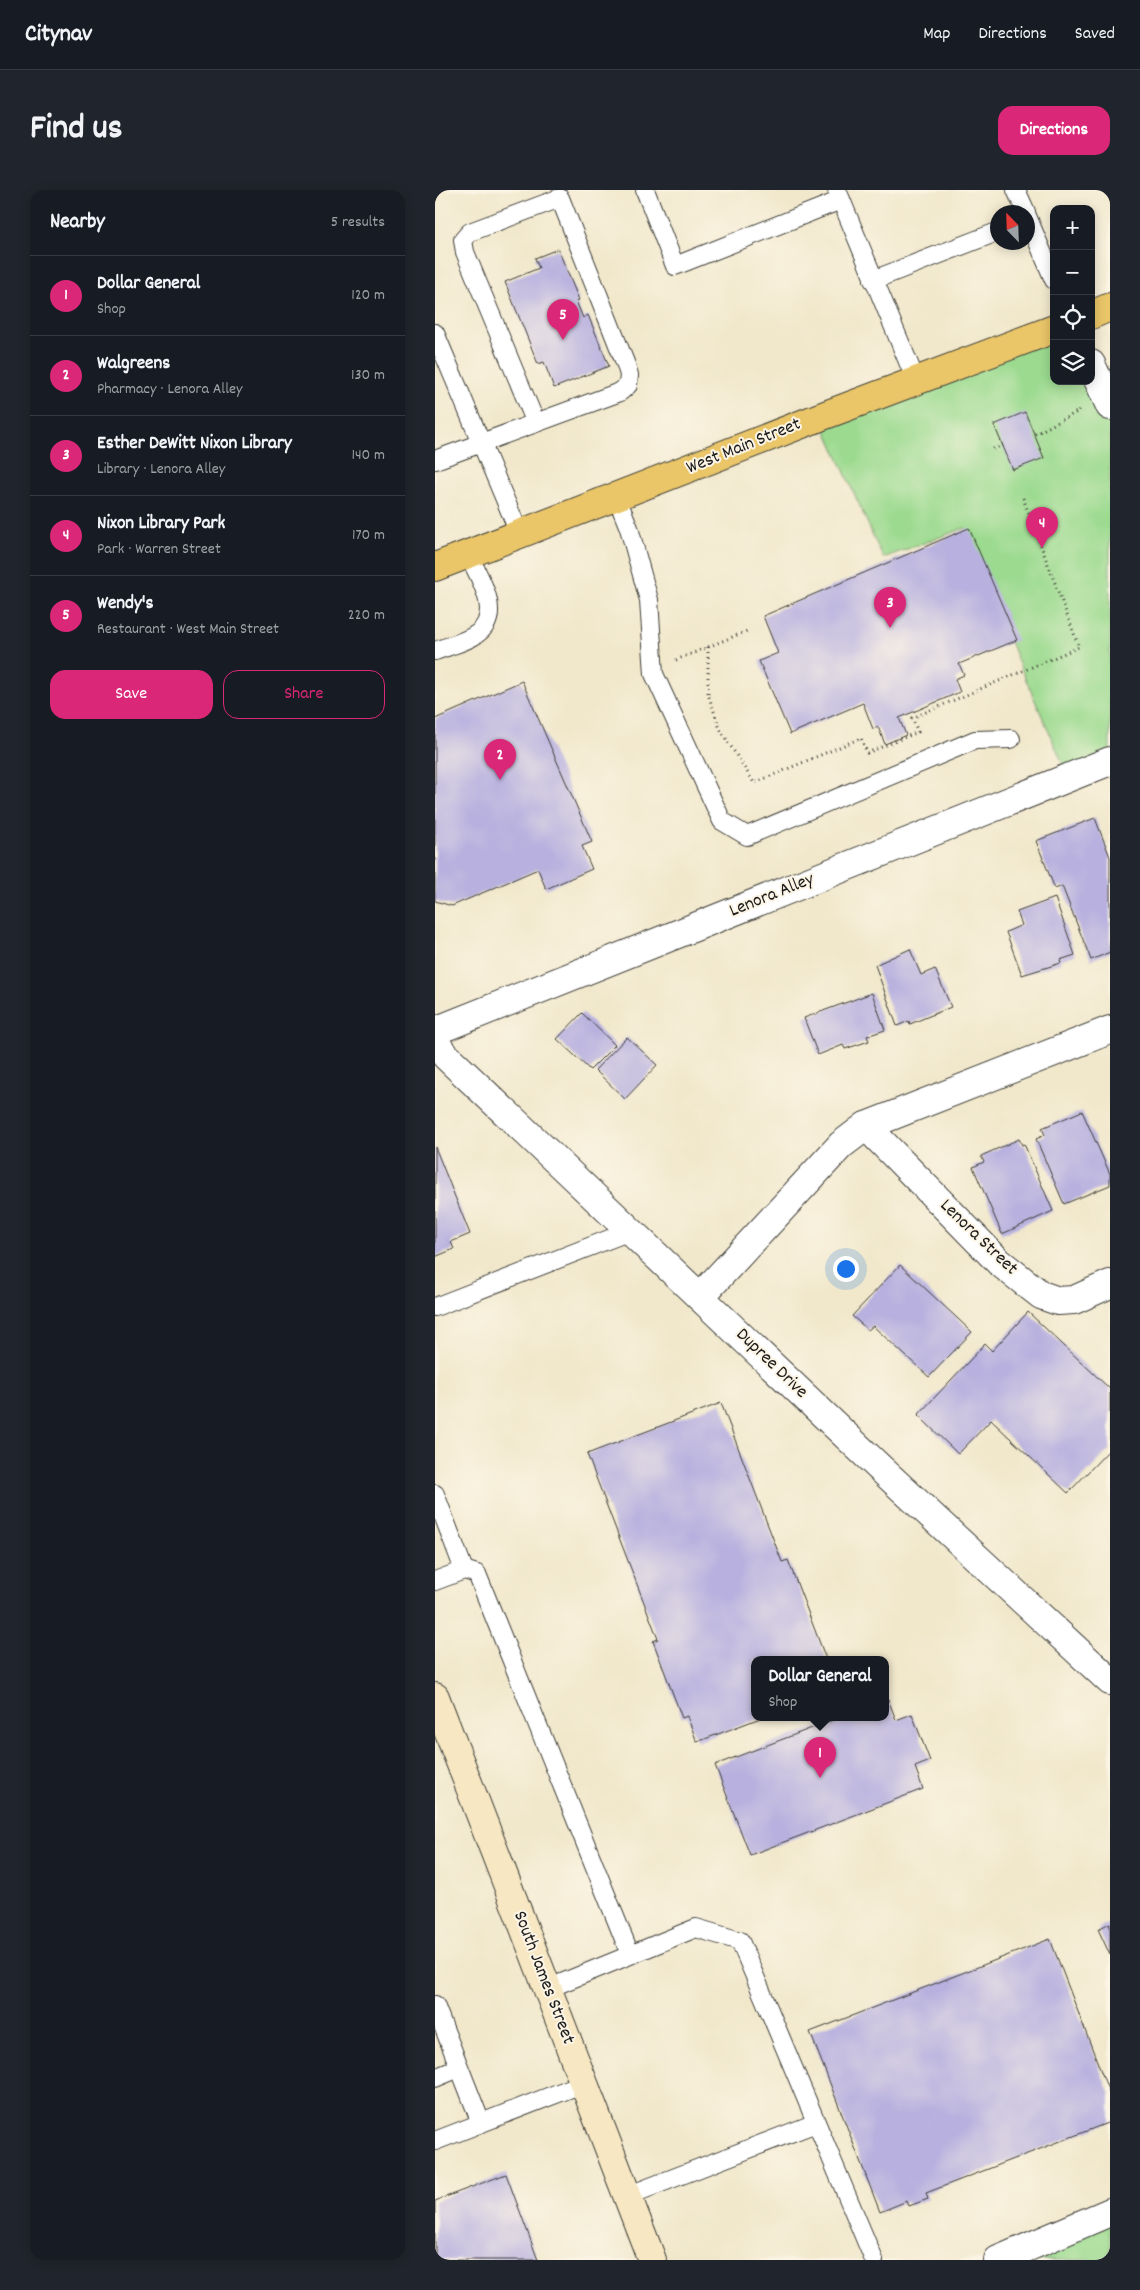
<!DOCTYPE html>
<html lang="en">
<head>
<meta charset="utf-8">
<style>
  body { margin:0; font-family:Dekko,sans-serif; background:#20242c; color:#f1f3f6 }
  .controls { position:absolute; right:15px; top:15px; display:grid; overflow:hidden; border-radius:10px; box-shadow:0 2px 12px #0003 }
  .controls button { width:45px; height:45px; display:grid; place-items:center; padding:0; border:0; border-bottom:1px solid #363941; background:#171b24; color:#f1f3f6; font:25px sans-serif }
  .compass { position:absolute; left:555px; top:15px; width:45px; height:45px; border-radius:50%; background:#171b24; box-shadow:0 2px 12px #0003; rotate:337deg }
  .you { position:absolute; left:410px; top:1078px; width:18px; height:18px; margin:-12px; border:4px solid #fff; border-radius:50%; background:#1a73e8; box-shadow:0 0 0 8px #1a73e833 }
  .badge { display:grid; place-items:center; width:32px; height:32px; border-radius:50%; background:#db2777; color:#fff; font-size:16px; font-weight:700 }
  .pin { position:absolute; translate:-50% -41px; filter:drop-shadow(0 1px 2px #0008) }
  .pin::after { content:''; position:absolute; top:26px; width:18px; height:15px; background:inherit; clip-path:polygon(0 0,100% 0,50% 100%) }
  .popup { position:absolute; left:316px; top:1466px; width:138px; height:65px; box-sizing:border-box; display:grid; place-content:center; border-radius:10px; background:#171b24; filter:drop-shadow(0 1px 4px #0005); font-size:16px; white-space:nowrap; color:#9ea1a6 }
  .popup b { font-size:19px; color:#f1f3f6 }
  .popup::after { content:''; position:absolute; left:50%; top:100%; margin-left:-10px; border:10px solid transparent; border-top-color:#171b24 }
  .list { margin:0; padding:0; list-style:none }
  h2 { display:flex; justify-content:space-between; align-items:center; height:65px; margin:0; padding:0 20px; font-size:21px }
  h2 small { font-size:16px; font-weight:400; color:#9ea1a6 }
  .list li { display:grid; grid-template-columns:32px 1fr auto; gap:15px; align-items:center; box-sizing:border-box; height:80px; padding:0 20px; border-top:1px solid #363941 }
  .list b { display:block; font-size:19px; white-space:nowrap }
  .list p { margin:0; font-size:16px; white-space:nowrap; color:#9ea1a6 }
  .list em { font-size:16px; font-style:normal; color:#9ea1a6 }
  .actions { display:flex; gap:10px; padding:15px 20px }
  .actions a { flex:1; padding:11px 0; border:1px solid #db2777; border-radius:15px; text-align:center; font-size:18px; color:#db2777 }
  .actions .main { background:#db2777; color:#fff }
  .icon { flex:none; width:28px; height:28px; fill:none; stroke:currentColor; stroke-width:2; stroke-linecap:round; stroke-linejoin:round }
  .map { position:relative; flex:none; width:675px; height:2070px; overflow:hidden; border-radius:15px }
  header { display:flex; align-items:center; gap:30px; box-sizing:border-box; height:70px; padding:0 25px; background:#171b24; border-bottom:1px solid #363941 }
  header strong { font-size:24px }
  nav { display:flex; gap:28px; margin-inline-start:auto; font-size:18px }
  .intro { display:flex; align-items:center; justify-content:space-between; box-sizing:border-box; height:120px; padding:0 30px }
  h1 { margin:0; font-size:35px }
  .button { padding:12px 22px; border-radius:15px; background:#db2777; color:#fff; font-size:18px; font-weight:700 }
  main { display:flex; gap:30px; padding:0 30px }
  aside { flex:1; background:#171b24; border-radius:15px; box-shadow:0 2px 12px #0003 }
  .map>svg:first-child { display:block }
  .green { fill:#9bda8f; stroke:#5c7b56 }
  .building { fill:#b8b1df }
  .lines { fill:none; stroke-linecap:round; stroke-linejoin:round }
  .lane-casing { stroke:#3c3b36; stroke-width:20 }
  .street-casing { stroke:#3c3b36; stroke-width:30 }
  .secondary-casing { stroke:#3c3b36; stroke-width:30 }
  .primary-casing { stroke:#3c3b36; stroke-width:30 }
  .path { stroke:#3c3b36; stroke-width:3; stroke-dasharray:1 4; stroke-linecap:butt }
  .lane { stroke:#fff; stroke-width:18 }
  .street { stroke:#fff; stroke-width:28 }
  .secondary { stroke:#f7e8c3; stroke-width:28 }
  .primary { stroke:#eac669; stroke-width:28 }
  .labels { text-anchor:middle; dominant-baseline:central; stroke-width:4; stroke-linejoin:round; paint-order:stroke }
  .street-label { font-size:19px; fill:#1c1c1c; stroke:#fcf5e5 }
</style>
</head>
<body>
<header>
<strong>Citynav</strong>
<nav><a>Map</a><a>Directions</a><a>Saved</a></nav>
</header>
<div class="intro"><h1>Find us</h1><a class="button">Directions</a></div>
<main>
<aside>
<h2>Nearby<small>5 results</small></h2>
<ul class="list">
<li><span class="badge">1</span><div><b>Dollar General</b><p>Shop</p></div><em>120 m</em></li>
<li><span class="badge">2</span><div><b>Walgreens</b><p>Pharmacy · Lenora Alley</p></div><em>130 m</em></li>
<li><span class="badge">3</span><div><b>Esther DeWitt Nixon Library</b><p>Library · Lenora Alley</p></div><em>140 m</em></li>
<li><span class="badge">4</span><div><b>Nixon Library Park</b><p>Park · Warren Street</p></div><em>170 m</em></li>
<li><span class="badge">5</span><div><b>Wendy's</b><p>Restaurant · West Main Street</p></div><em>220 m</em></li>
</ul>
<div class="actions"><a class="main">Save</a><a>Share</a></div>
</aside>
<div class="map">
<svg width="675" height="2070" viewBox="0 0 675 2070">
  <rect width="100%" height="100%" fill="#fcf5e5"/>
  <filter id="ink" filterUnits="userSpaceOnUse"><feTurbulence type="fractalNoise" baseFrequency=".02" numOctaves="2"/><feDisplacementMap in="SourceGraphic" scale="10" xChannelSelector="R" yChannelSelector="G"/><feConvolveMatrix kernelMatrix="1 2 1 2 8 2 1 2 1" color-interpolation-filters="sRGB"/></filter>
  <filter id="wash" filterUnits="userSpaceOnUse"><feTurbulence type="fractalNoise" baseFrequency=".0096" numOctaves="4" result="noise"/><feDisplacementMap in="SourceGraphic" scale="20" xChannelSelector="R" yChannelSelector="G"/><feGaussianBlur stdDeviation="1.12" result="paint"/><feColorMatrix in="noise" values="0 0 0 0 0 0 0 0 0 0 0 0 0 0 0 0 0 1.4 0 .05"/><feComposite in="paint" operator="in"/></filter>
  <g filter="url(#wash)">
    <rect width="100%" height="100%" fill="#f1e8cc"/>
    <g class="green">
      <path d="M619 139V191H656L675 218V566L632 583 584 474 530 338 448 368 385 227Z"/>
      <path d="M675 2022V2070H563Z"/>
    </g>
    <g id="blocks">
      <g class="building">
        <path d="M123 59 144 110 141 111 148 128 153 125 174 176 119 198 109 172 103 174 70 92 104 78 100 68Z"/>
        <path d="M590 222 609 268 578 280 559 235Z"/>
        <path d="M534 338 582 450 524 474 529 485 520 489 525 502 464 528 471 545 450 554 443 537 438 539 428 513 355 544 324 471 343 463 328 426Z"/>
        <path d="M87 491 157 652 147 656 157 679 111 699 103 679 17 716 0 711V529Z"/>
        <path d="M660 628 675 667V762L656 770 627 696 620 699 601 651Z"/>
        <path d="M620 708 640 765 625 770 626 773 587 785 571 742 587 735 582 722Z"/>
        <path d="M475 759 486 785 500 779 516 817 475 834 474 831 462 836 440 775Z"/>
        <path d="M437 803 450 840 432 846 434 851 410 859 408 855 383 865 369 828Z"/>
        <path d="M147 823 180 855 155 880 122 849Z"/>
        <path d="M192 847 222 875 190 909 160 880Z"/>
        <path d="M647 921 675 984V995L629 1014 601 949 610 945 607 938Z"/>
        <path d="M584 949 587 955 589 954 618 1021 567 1044 538 977 549 972 546 966Z"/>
        <path d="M0 957 35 1044 16 1052 19 1059 0 1067Z"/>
        <path d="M465 1075 537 1142 494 1187 438 1136 433 1140 417 1126Z"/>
        <path d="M593 1122 675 1199V1259L633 1303 556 1230 523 1264 483 1225 550 1154 557 1161Z"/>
        <path d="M286 1213 347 1372 353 1370 391 1469H320V1527H328L262 1552 252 1526 247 1528 218 1451 223 1449 152 1264Z"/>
        <path d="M453 1509 461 1530 477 1524 495 1571 480 1577 488 1599 315 1665 280 1575 406 1527H450V1510Z"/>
        <path d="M675 1733V1765L663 1739Z"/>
        <path d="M615 1749 675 1905V1932L491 2003 493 2009 474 2016 472 2011 445 2022 375 1842Z"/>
        <path d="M71 1984 103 2070H0V2011Z"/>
      </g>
    </g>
  </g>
  <g filter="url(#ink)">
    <use href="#blocks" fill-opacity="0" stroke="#3c3b36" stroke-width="1"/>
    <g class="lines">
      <defs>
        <g id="lane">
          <path d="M210 0 240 76 406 10"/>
          <path d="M402 0 481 191"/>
          <path d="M581 0 591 22"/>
          <path d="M592 26 619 90"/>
          <path d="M438 90 562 42"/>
          <path d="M0 143 85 345"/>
          <path d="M0 270 185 202 193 195 194 185 191 175 125 8 35 42 28 50 30 62 100 231"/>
          <path d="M182 308 194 338 214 410 219 484 287 631 312 646 540 550 576 549"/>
          <path d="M0 461C13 456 32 452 43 443 68 424 44 387 34 366"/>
          <path d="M0 1117 195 1041"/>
          <path d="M0 1304 29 1380"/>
          <path d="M0 1391 29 1380 42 1384 195 1764"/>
          <path d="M112 1799 261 1738 305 1751 439 2070"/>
          <path d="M0 1815 46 1933"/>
          <path d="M0 1888 24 1878"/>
          <path d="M0 1951 149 1893"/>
          <path d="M192 2006 381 1933"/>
        </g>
        <g id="street">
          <path d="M656 174 675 216"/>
          <path d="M0 841 675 571"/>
          <path d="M0 853 11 866 445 1278 675 1491"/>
          <path d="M431 936 564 1072 606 1105 623 1111 639 1110 675 1094"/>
          <path d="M265 1107 406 955 431 936 675 840"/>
          <path d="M563 2070 675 2022"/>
        </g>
        <path id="secondary" d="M0 1507 217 2070"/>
        <g id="primary">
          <path d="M656 125 675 117"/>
          <path d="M0 377 385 227 619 139"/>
        </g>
      </defs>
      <use href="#lane" class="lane-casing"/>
      <use href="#street" class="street-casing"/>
      <use href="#secondary" class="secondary-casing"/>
      <use href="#primary" class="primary-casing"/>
      <g class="path">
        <path d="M600 244 644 221 643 219"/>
        <path d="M558 259 568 255"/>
        <path d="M273 457V504L285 539 319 593 426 548 432 563 483 542 477 528 644 457 588 308"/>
        <path d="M241 470 312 441"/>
      </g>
      <use href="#lane" class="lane"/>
      <use href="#street" class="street"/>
      <use href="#secondary" class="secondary"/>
      <use href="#primary" class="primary"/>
    </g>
  </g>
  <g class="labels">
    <g class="street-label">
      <text transform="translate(309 257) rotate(-22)">West Main Street</text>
      <text transform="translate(337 706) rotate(-22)">Lenora Alley</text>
      <text transform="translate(543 1048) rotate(44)">Lenora Street</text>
      <text transform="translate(336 1174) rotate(44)">Dupree Drive</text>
      <text transform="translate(108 1788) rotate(69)">South James Street</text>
    </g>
  </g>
</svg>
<div class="controls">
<button>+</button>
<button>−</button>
<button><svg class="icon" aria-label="locate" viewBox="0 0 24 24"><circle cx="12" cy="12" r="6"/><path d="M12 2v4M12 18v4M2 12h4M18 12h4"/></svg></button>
<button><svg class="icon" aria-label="layers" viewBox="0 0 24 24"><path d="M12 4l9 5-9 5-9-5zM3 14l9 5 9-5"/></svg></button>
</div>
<svg class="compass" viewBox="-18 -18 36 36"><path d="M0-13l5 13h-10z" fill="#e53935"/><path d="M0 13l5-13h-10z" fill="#9ea1a6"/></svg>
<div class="you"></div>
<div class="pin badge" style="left:385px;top:1588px">1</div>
<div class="popup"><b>Dollar General</b>Shop</div>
<div class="pin badge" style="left:65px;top:590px">2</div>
<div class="pin badge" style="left:455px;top:438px">3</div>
<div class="pin badge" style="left:607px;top:358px">4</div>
<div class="pin badge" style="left:128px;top:150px">5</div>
</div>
</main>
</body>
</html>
